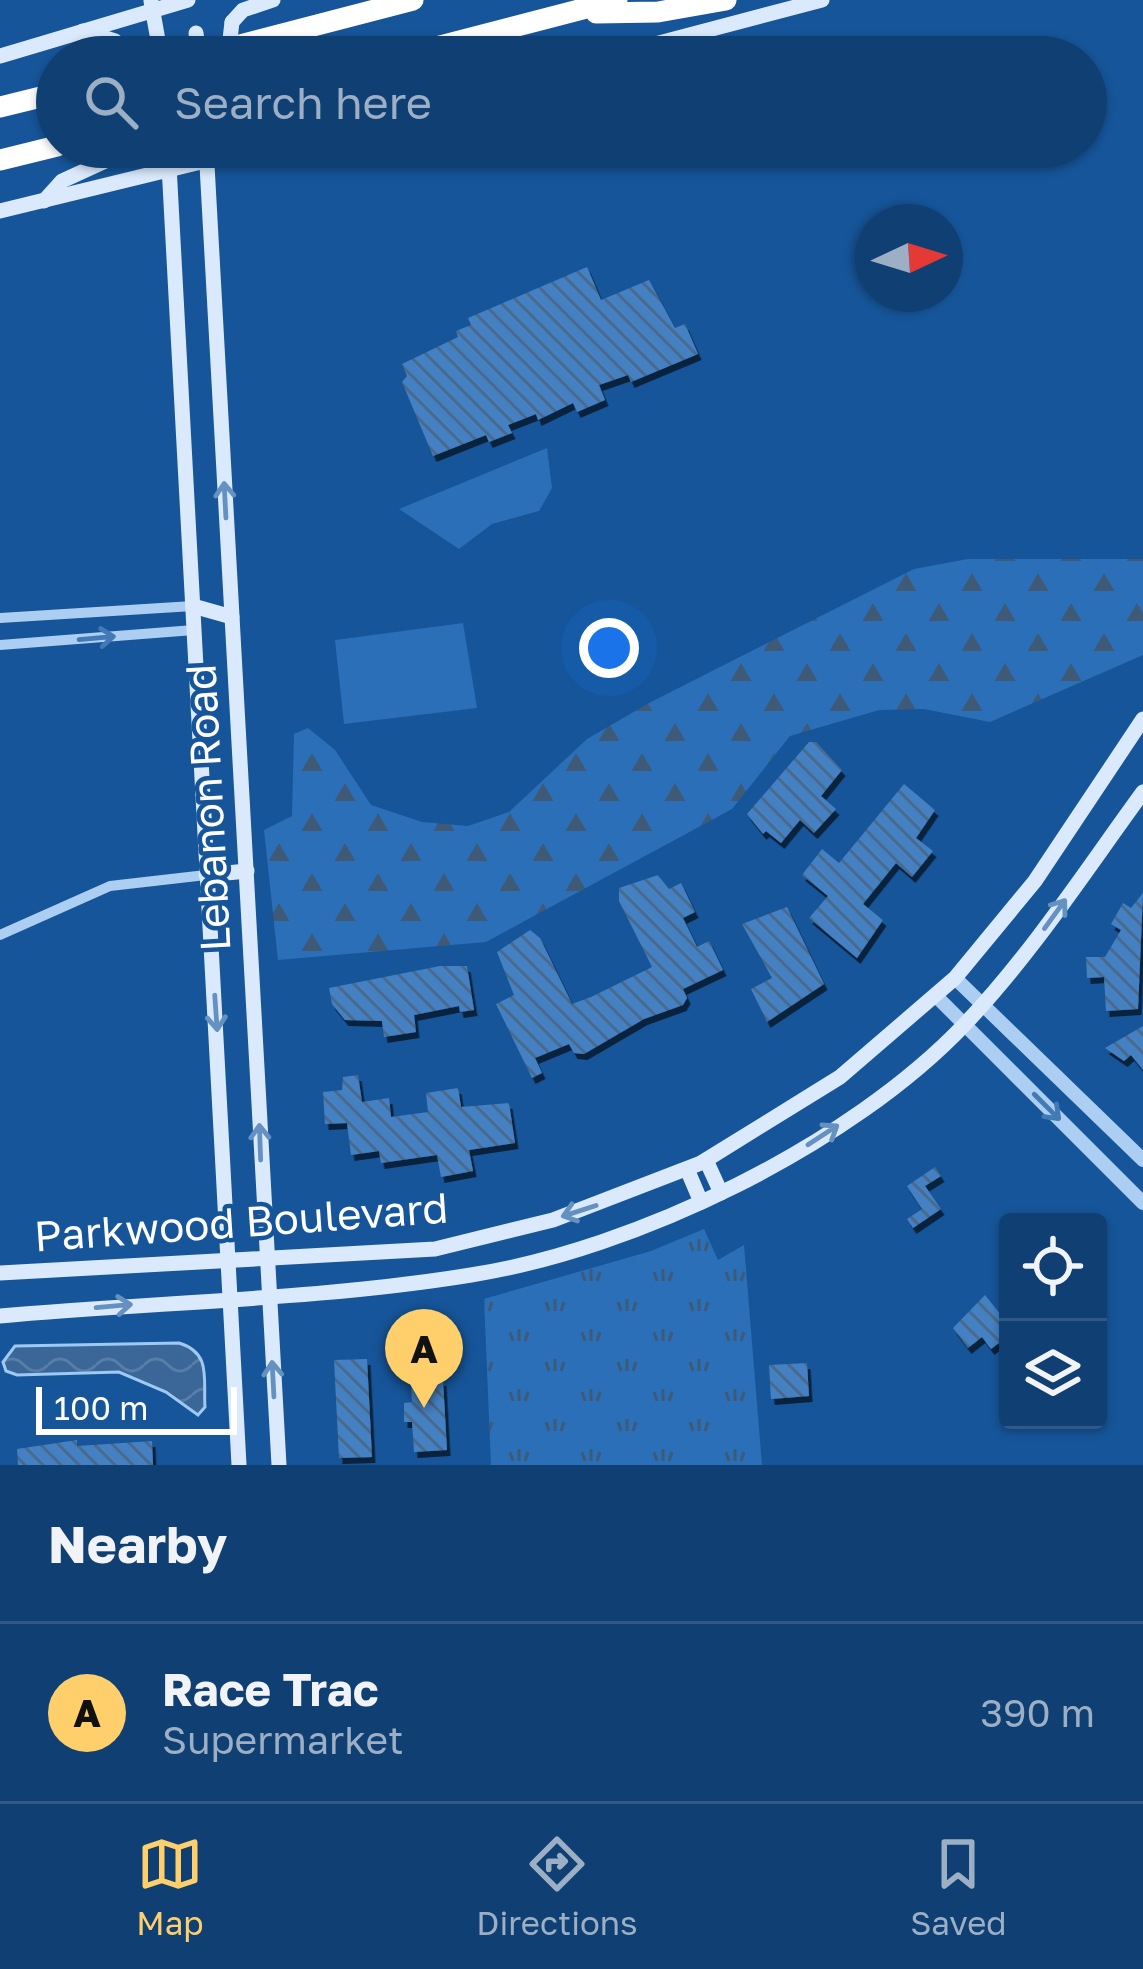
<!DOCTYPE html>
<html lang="en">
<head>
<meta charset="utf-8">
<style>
  body { margin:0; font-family:"Golos Text",sans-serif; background:#1e4b7b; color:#f1f3f6 }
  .controls { position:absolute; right:36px; bottom:36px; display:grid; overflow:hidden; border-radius:12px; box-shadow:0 3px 9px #0004 }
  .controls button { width:108px; height:108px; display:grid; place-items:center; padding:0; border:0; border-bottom:3px solid #305985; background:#104073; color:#f1f3f6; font:60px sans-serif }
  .compass { position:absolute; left:855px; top:204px; width:108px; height:108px; border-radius:50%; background:#104073; box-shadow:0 3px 9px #0004; rotate:86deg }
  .scale { position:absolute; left:36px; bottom:30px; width:201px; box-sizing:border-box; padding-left:12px; border:6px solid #fff; border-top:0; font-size:33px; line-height:42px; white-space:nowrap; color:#fff; -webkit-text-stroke:9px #165599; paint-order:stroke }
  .you { position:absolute; left:609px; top:648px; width:42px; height:42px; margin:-30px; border:9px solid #fff; border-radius:50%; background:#1a73e8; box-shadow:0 0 0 18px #1a73e833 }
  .badge { display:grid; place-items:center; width:78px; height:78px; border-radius:50%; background:#ffcf6c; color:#111; font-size:39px; font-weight:700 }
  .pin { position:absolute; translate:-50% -99px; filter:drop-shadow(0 3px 6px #0008) }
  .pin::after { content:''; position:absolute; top:63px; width:42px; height:36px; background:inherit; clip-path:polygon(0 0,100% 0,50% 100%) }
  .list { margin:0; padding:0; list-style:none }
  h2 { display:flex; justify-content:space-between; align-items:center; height:156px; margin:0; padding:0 48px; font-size:51px }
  h2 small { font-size:39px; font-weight:400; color:#9cafc4 }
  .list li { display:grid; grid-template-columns:78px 1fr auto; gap:36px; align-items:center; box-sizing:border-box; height:180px; padding:0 48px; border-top:3px solid #305985 }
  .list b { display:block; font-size:45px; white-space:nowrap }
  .list p { margin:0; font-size:39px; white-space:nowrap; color:#9cafc4 }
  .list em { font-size:39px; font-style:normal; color:#9cafc4 }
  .icon { flex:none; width:66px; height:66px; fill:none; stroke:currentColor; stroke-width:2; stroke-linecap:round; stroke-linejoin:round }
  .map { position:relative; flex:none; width:1143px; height:1465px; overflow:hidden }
  .search { position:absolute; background:#104073; box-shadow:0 3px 9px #0004; left:36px; right:36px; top:36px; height:132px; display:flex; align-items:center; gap:30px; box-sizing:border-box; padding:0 42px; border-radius:66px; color:#9cafc4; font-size:45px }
  .sheet { height:336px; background:#104073 }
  nav { display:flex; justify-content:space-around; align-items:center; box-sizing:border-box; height:168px; border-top:3px solid #305985; background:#104073; font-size:33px; color:#9cafc4 }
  nav a { display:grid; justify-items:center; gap:6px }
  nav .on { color:#ffcf6c }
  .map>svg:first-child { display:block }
  .grass { fill:url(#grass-tufts) }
  .forest { fill:url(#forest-firs) }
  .green { fill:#2a6fb7 }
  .water { fill:url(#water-waves); stroke:#9dc9f4; stroke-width:3 }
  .building { fill:url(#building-back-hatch); filter:url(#shadow) }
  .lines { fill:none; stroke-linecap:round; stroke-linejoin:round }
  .minor { stroke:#abcef2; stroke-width:10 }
  .tertiary { stroke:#abcef2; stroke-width:14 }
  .secondary { stroke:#daeafc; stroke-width:15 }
  .motorway { stroke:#fff; stroke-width:21 }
  .secondary-bridge { stroke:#daeafc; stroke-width:15 }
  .oneway { stroke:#6491c1 }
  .oneway2 { stroke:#4379b4 }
  .labels { text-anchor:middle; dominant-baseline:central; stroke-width:9; stroke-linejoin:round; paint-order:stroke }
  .street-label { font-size:42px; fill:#fff; stroke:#165599 }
</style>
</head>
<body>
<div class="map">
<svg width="1143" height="1465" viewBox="0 0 1143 1465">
  <defs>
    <pattern id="grass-tufts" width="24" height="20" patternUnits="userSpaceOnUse" patternTransform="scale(3)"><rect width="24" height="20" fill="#2a6fb7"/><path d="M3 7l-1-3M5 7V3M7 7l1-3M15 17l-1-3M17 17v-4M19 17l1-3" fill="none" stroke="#3e5a77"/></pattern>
    <pattern id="forest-firs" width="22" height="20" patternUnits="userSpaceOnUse" patternTransform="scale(3)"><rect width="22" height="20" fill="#2a6fb7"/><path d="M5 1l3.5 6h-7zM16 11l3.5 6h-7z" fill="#3e5a77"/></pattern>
    <pattern id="water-waves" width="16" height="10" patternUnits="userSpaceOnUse" patternTransform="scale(3)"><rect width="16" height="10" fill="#3a6798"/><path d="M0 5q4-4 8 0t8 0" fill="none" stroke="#587ea7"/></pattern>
    <pattern id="building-back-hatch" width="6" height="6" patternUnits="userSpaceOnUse" patternTransform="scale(3)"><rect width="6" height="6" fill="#4481c2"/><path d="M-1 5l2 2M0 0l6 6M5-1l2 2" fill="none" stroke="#48698d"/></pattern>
    <filter id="shadow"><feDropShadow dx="3.5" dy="6" stdDeviation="0" flood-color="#0009"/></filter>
  </defs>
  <rect width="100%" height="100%" fill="#165599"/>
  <path class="grass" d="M704 1229 718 1260 744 1245 762 1465H491L484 1299 651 1251Z"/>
  <path class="forest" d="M968 559H1143V655L990 722 924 709 879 710 790 736 732 809 486 942 278 960 264 830 292 816 294 734 308 728 335 750 371 805 422 822 468 826 509 812 587 739 649 703 914 569Z"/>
  <g class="green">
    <path d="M547 448 552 488 539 511 492 524 459 549 399 509Z"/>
    <path d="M463 623 477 708 344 724 335 640Z"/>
  </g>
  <path class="water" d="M179 1343C212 1353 203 1379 205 1407L198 1415 166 1392 119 1372 17 1375 6 1371 3 1362 15 1346Z"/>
  <g class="building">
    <path d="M587 267 601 300 649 280 675 328 685 324 698 354 631 382 628 375 599 385 605 400 577 412 573 403 538 420 536 414 508 425 512 433 489 442 486 435 433 456 402 382 407 376 402 364 458 337 456 331 471 325 468 318Z"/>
    <path d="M809 742H816L842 770 821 796 836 809 814 833 800 820 781 843 766 831 763 834 747 814Z"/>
    <path d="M904 784 935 810 916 838 933 851 912 877 896 863 863 904 883 920 857 958 809 918 828 896 802 875 822 849 839 863Z"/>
    <path d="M658 875 669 889 681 883 695 912 683 918 697 947 709 941 723 970 683 989 687 998 683 1005 644 1019 584 1054 574 1053 569 1044 535 1058 542 1073 532 1078 496 1004 514 995 497 952 530 930 540 938 572 1004 591 997 652 967 619 901V888Z"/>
    <path d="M1143 893 1138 1009 1106 1011 1104 977 1087 978 1086 957H1105L1121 930 1111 924 1123 903 1131 908Z"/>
    <path d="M787 907 824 984 767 1022 751 989 772 978 742 924Z"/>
    <path d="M440 966H467L474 1010 460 1012 459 1006 414 1015 416 1032 384 1037 382 1021 345 1020 332 1004 329 988Z"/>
    <path d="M1143 1026V1070L1131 1055 1124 1061 1105 1048Z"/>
    <path d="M358 1075 362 1102 389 1098 391 1117 428 1112 426 1093 458 1088 461 1107 509 1103 515 1143 469 1150 473 1171 441 1177 437 1155 381 1163 379 1151 351 1155 347 1123 325 1124 323 1092 342 1090 343 1077Z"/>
    <path d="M935 1167 941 1176 925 1186 941 1209 913 1228 907 1219 922 1209 907 1186Z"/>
    <path d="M985 1295 1005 1320 1008 1336 991 1349 982 1337 968 1348 953 1328Z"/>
    <path d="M367 1359 372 1457 339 1458 334 1360Z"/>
    <path d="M807 1363 809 1396 771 1399 769 1365Z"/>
    <path d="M435 1372V1380H443L447 1450 414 1452 412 1422H404V1403L412 1402 411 1382 417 1381V1373Z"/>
    <path d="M77 1440V1446L152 1441 153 1465H18L17 1449Z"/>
  </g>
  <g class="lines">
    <g class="minor">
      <path d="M0 618 193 606"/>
      <path d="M0 645 194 630"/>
      <path d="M0 935 110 886 206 875"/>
    </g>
    <g class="tertiary">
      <path d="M955 978 1143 1160"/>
      <path d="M936 996 1143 1203"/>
    </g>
    <g class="secondary">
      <path d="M151 1 161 57"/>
      <path d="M232 22 243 10 273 0"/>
      <path d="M83 31 115 41 132 57"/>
      <path d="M0 56 188 0"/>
      <path d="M606 57 822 0"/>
      <path d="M168 147 239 1465"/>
      <path d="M206 147 279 1465"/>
      <path d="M44 201 62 181 136 147"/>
      <path d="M0 211 262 147"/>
      <path d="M193 606 232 617"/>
      <path d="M206 875 247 871"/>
      <path d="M706 1160 721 1193"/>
      <path d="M687 1169 701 1202"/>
      <path d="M0 1273 435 1249 553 1220 701 1163 840 1077 955 978 1035 881 1143 719"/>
      <path d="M0 1316C156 1302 316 1300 471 1275 636 1249 851 1145 966 1023 1033 952 1086 870 1143 792"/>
    </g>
    <g class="motorway">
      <path d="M596 13 658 12 726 0"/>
      <path d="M194 57 413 0"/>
      <path d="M398 57 617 0"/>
      <path d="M0 107 57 93"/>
      <path d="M0 160 57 146"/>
    </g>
    <g class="secondary-bridge">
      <path d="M196 33 199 57"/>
      <path d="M228 57 232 22"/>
    </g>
  </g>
  <defs><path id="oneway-shaft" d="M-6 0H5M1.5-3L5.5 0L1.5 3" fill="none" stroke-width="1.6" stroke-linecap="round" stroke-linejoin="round" transform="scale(3)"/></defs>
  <g class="oneway">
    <use href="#oneway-shaft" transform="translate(225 500) rotate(-93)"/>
    <use href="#oneway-shaft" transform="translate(1055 914) rotate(-54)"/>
    <use href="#oneway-shaft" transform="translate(216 1013) rotate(86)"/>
    <use href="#oneway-shaft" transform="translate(823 1135) rotate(-33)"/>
    <use href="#oneway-shaft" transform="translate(260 1142) rotate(-92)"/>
    <use href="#oneway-shaft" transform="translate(579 1211) rotate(162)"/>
    <use href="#oneway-shaft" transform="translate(114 1306) rotate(-5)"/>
    <use href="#oneway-shaft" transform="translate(273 1379) rotate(-93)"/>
  </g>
  <g class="oneway2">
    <use href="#oneway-shaft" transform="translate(97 638) rotate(-5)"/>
    <use href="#oneway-shaft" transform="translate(1047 1107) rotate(45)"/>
  </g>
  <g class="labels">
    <g class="street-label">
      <text transform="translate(207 808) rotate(-93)">Lebanon Road</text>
      <text transform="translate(241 1221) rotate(-4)">Parkwood Boulevard</text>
    </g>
  </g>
</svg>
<div class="controls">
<button><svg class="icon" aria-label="locate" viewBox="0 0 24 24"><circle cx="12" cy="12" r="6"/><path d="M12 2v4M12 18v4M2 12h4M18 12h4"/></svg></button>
<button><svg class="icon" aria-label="layers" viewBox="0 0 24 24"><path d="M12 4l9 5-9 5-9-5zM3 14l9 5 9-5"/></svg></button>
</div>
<svg class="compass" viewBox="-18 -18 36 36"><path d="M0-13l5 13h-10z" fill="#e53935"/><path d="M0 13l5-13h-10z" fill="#9cafc4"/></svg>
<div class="scale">100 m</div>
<div class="you"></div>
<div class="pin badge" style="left:424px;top:1408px">A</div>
<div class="search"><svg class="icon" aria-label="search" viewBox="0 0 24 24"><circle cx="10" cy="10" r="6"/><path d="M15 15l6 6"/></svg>Search here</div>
</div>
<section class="sheet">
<h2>Nearby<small></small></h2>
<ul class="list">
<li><span class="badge">A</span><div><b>Race Trac</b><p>Supermarket</p></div><em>390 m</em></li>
</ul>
</section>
<nav>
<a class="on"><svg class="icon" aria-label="map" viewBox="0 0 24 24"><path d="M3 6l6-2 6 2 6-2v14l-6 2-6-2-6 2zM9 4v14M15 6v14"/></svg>Map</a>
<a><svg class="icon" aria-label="directions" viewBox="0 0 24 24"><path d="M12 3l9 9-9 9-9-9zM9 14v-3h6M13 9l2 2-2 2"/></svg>Directions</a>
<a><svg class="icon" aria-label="saved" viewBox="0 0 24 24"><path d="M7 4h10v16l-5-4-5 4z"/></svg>Saved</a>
</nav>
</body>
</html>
